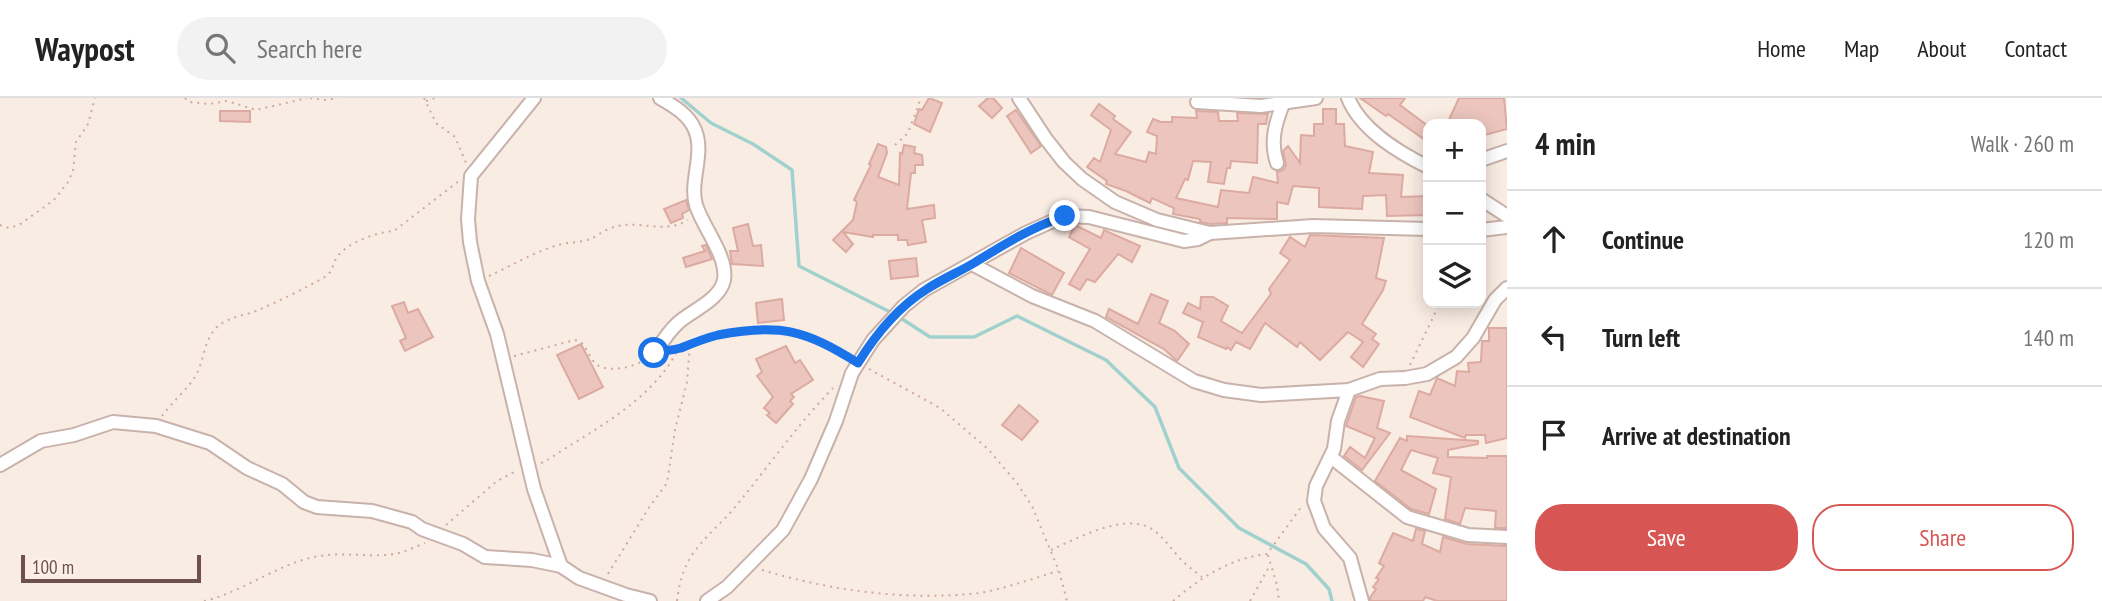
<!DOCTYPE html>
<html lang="en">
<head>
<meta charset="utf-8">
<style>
  body { margin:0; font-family:"PT Sans Narrow",sans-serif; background:#f2f2f2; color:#222 }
  .controls { position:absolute; right:21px; top:21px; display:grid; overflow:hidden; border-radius:14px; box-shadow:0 4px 18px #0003 }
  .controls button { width:63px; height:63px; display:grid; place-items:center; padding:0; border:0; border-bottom:2px solid #e0e0e0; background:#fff; color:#222; font:35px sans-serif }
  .scale { position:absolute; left:21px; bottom:18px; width:180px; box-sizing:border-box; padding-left:7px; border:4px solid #6e514c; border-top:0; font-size:19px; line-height:24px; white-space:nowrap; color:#6e514c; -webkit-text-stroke:5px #fdf0e8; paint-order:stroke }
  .stop { position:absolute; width:21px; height:21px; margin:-16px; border:5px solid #1a73e8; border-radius:50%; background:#fff }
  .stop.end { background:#1a73e8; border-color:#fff; box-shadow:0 2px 7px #0008 }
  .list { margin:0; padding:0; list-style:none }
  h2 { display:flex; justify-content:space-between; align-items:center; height:91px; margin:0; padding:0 28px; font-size:30px }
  h2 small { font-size:23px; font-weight:400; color:#767676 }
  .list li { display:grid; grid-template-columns:46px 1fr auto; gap:21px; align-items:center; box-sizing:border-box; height:98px; padding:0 28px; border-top:2px solid #e0e0e0 }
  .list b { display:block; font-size:26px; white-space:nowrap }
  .list em { font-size:23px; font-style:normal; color:#767676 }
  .actions { display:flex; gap:14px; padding:21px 28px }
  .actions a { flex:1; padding:16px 0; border:2px solid #d75654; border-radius:28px; text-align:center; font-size:24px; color:#d75654 }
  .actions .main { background:#d75654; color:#fff }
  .icon { flex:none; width:38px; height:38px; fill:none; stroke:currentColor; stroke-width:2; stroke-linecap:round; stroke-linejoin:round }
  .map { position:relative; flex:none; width:1507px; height:503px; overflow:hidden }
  header { display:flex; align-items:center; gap:42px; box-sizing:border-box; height:98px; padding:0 35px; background:#fff; border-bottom:2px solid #e0e0e0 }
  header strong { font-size:33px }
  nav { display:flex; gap:38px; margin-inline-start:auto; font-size:24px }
  .search { width:490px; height:63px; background:#f2f2f2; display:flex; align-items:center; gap:18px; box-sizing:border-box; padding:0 24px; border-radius:38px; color:#767676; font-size:26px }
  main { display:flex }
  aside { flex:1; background:#fff }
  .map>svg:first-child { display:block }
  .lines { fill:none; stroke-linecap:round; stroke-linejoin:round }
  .stream { stroke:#a1d1ce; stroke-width:3.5 }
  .building { fill:#ecc6be; stroke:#dcaaa0; stroke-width:2 }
  .street-casing { stroke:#c8b2ab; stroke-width:16 }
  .path { stroke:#d0aaa1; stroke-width:2; stroke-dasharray:2 5; stroke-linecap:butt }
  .street { stroke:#fff; stroke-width:12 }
  .route { stroke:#1a73e8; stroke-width:9 }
</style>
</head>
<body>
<header>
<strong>Waypost</strong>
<div class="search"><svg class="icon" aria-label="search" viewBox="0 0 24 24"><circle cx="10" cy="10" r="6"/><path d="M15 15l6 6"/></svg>Search here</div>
<nav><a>Home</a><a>Map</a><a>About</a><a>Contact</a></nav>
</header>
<main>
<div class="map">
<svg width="1507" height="503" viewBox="0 0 1507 503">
  <rect width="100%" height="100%" fill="#f9ece3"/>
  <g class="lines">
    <g class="stream">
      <path d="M681 0 711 25 753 46 792 72 799 168 892 215"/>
      <path d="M899 219 930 239H974L1017 218 1106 262 1155 309 1179 370 1239 430 1306 466 1329 491 1332 503"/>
    </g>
  </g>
  <g class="building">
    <path d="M929 0 942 5 930 34 914 26 919 11 922 12Z"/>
    <path d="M988 0H993L1002 10 992 20 979 8Z"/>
    <path d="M1360 0H1405L1400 7 1428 28V44L1388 16 1386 18Z"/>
    <path d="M1459 0H1504L1507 31 1481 38V26H1447Z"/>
    <path d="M1099 6 1115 18 1113 21 1131 34 1115 56 1146 64 1149 54 1156 56 1157 38 1147 34 1153 21 1161 24H1172V19L1197 20 1196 13 1218 14 1219 23H1238L1237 15 1268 16 1266 26H1258L1257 65 1231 63 1230 70H1227L1224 86 1208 84 1211 64 1193 63 1188 82 1185 81 1176 100 1218 109 1221 92 1249 95 1253 79 1278 85 1277 74 1283 72 1286 67 1283 53 1288 48 1300 65 1301 37 1314 38V26H1323V11H1336V26H1344L1345 48 1373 54 1369 75 1403 77 1401 99 1428 98V117L1387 118 1386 97 1363 98 1362 111 1319 109V90L1293 88 1288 106 1277 104V121L1227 120V125L1211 126 1200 124V121L1173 116 1174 110 1152 100 1150 105 1126 93 1106 86 1107 83 1087 69 1094 60 1100 64 1111 32 1091 17Z"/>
    <path d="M1016 12 1041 48 1031 55 1007 18Z"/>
    <path d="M220 13H250V24L220 23Z"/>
    <path d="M878 46 886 49 887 55 878 79 899 87 900 55 902 56 904 47 915 49 914 55 922 57 923 67H915V75H911L907 111 934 107 935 120 922 122 926 144 908 147 907 142H898V137H873V139L843 134 853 146 846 154 833 142 853 122 857 104 854 102 871 67 869 66Z"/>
    <path d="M686 102 689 112 682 116 683 120 671 125 664 111Z"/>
    <path d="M748 126 753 148 761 147 763 168 732 166 730 153H738L733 130Z"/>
    <path d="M1075 127 1101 140 1104 132 1140 148 1132 164 1118 156 1095 184 1087 181 1080 192 1069 186 1090 151 1069 139Z"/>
    <path d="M1310 137 1384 140 1376 180 1386 183 1383 192 1362 226 1376 236 1372 241 1379 246 1363 269 1351 259 1363 244 1348 234 1320 262 1300 244 1297 249 1265 225 1250 251 1236 244 1231 252 1227 249 1226 251 1198 239 1203 224 1183 215 1188 205 1200 211 1201 199H1213L1228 208 1221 223 1242 235 1271 196 1269 191 1290 162 1280 155 1290 139 1305 149Z"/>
    <path d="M706 147 712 161 686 169 683 160 705 153 702 148Z"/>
    <path d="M1021 150 1064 175 1052 197 1009 175Z"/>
    <path d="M916 160 918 178 891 181 889 163Z"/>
    <path d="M1151 196 1168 203 1159 225 1175 233 1189 246 1177 263 1164 251 1106 219 1109 211 1138 226Z"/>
    <path d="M782 201 784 222 758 225 756 205Z"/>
    <path d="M404 204 408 215 418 211 433 239 405 253 400 243 406 240 392 208Z"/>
    <path d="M1489 230H1507V340L1486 345 1485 337H1466L1465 340 1410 319 1419 293 1430 297 1437 280 1455 288 1457 273 1469 274 1468 265 1481 264 1482 243H1489Z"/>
    <path d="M581 246 603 289 579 301 557 257Z"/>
    <path d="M786 248 795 265 800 262 813 282 791 296 794 299 790 303 793 306 776 325 767 317 770 315 764 310 773 299 757 278 762 274 756 261Z"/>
    <path d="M1360 298 1384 303 1377 330 1390 335 1362 372 1344 358 1350 349 1365 360 1375 340 1346 328 1356 299Z"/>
    <path d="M1019 307 1038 323 1022 342 1002 327Z"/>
    <path d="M1407 338 1478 343V346L1448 352V359L1487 360V358H1507V430H1495L1496 413 1465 410 1460 426 1445 421 1451 379 1433 375 1438 360 1411 352 1401 372 1436 391 1429 416 1411 411 1375 383 1400 340 1407 343Z"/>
    <path d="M1416 431 1425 433 1422 446 1440 454 1443 439 1467 446 1507 448V503H1437L1425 499 1423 503H1371L1370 500 1376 491 1373 489 1379 481 1376 480 1384 468 1379 465 1393 435 1413 443Z"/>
  </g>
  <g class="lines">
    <defs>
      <g id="street">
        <path d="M534 0 471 78 468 121 470 144 478 183 497 236 534 391 561 468 579 480 626 497 650 503"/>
        <path d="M1019 0 1046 41 1064 64 1082 81 1115 104 1157 122 1210 135 1313 128 1428 131"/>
        <path d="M1348 0C1361 32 1398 54 1428 69"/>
        <path d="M1197 4 1261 8 1316 0"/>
        <path d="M1481 62 1507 53"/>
        <path d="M1277 65C1270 44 1275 26 1283 6"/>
        <path d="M1481 101 1507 118"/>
        <path d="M1481 132 1507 129"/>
        <path d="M972 166 1032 198 1095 223 1194 283 1224 292 1261 297 1349 292 1380 281 1405 280 1427 276 1456 259 1473 240 1495 202 1507 190"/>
        <path d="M655 255C662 244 668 234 678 225 691 213 720 202 724 182 728 158 702 128 696 107 689 84 705 56 695 32 689 17 674 8 660 0"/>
        <path d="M1349 292 1338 323 1334 351 1316 388 1314 403 1324 430 1350 460 1362 503"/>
        <path d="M1331 359 1407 419 1468 437 1507 439"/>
        <path d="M0 367 41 343 74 337 113 324 156 328 210 345 247 370 282 386 304 404 317 409 372 413 412 424 422 431 463 446 485 459 532 462 561 468"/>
        <path d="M707 503 727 489 783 432 811 381 836 323 852 275 873 242 904 208 924 192 1026 135 1064 118 1089 119 1184 143 1198 141 1210 135"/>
      </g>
    </defs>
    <use href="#street" class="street-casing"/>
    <g class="path">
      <path d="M185 0 189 4 209 6 227 3 256 12 307 0"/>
      <path d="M310 0 323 2 338 0"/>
      <path d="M424 0 436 25 455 39 466 65"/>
      <path d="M426 3 435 0"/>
      <path d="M895 47 908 35 921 0"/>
      <path d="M0 127 9 130 19 127 54 102 68 84 73 73 76 44 88 26 95 0"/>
      <path d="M489 178C511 168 534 154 558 147 568 144 580 145 590 141 598 138 605 131 614 129 639 121 664 137 688 122"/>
      <path d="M514 258 575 242 581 244C587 250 589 258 594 264 604 276 633 270 644 262"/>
      <path d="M1410 267 1440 205"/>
      <path d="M869 271 940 310 988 351 1017 385 1032 408 1059 473 1067 503"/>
      <path d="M162 318C172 304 188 291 196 277 205 261 203 243 217 229 228 219 243 218 256 213 279 203 302 192 323 180 333 175 332 167 337 159 348 144 377 134 394 133L459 83"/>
      <path d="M541 365 546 363C592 332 653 303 678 251 711 238 756 226 791 233 811 237 830 247 846 258"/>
      <path d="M446 427 497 383 516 373"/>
      <path d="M1051 452C1076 441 1123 415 1150 430 1161 436 1168 447 1177 457 1184 466 1193 472 1202 479"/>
      <path d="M1268 457 1277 487 1279 503"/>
      <path d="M762 472C833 493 906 503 980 495 1006 490 1032 481 1058 473"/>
      <path d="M608 476 650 408 667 385 675 332 687 284 690 246"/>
      <path d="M204 503C243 494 276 467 314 459 341 453 368 460 395 456 405 454 415 449 425 445"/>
      <path d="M677 503C679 486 683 471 692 457 704 439 722 425 736 408 768 369 797 327 833 290"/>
      <path d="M1173 503C1201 479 1231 460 1267 456L1302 408"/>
      <path d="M1250 503 1270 467"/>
    </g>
    <use href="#street" class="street"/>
  </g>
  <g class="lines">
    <path class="route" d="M654 255C663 253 673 252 681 250 693 245 706 240 718 237 780 225 805 232 858 265 876 236 898 209 927 191 942 181 959 174 974 165 1003 147 1032 129 1065 118"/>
  </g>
</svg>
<div class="controls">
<button>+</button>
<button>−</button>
<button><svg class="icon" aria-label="layers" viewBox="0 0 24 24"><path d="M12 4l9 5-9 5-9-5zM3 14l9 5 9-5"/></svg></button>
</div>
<div class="scale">100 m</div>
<div class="stop" style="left:654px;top:255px"></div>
<div class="stop end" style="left:1065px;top:118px"></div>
</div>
<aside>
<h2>4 min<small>Walk · 260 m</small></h2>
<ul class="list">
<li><svg class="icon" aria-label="ahead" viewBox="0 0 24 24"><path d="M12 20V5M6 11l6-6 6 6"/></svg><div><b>Continue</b></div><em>120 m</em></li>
<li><svg class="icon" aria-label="left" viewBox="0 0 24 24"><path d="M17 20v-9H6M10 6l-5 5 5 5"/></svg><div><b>Turn left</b></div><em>140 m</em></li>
<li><svg class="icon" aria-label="arrive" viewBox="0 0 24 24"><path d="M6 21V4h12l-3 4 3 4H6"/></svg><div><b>Arrive at destination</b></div></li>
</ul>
<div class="actions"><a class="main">Save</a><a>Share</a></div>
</aside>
</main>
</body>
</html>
